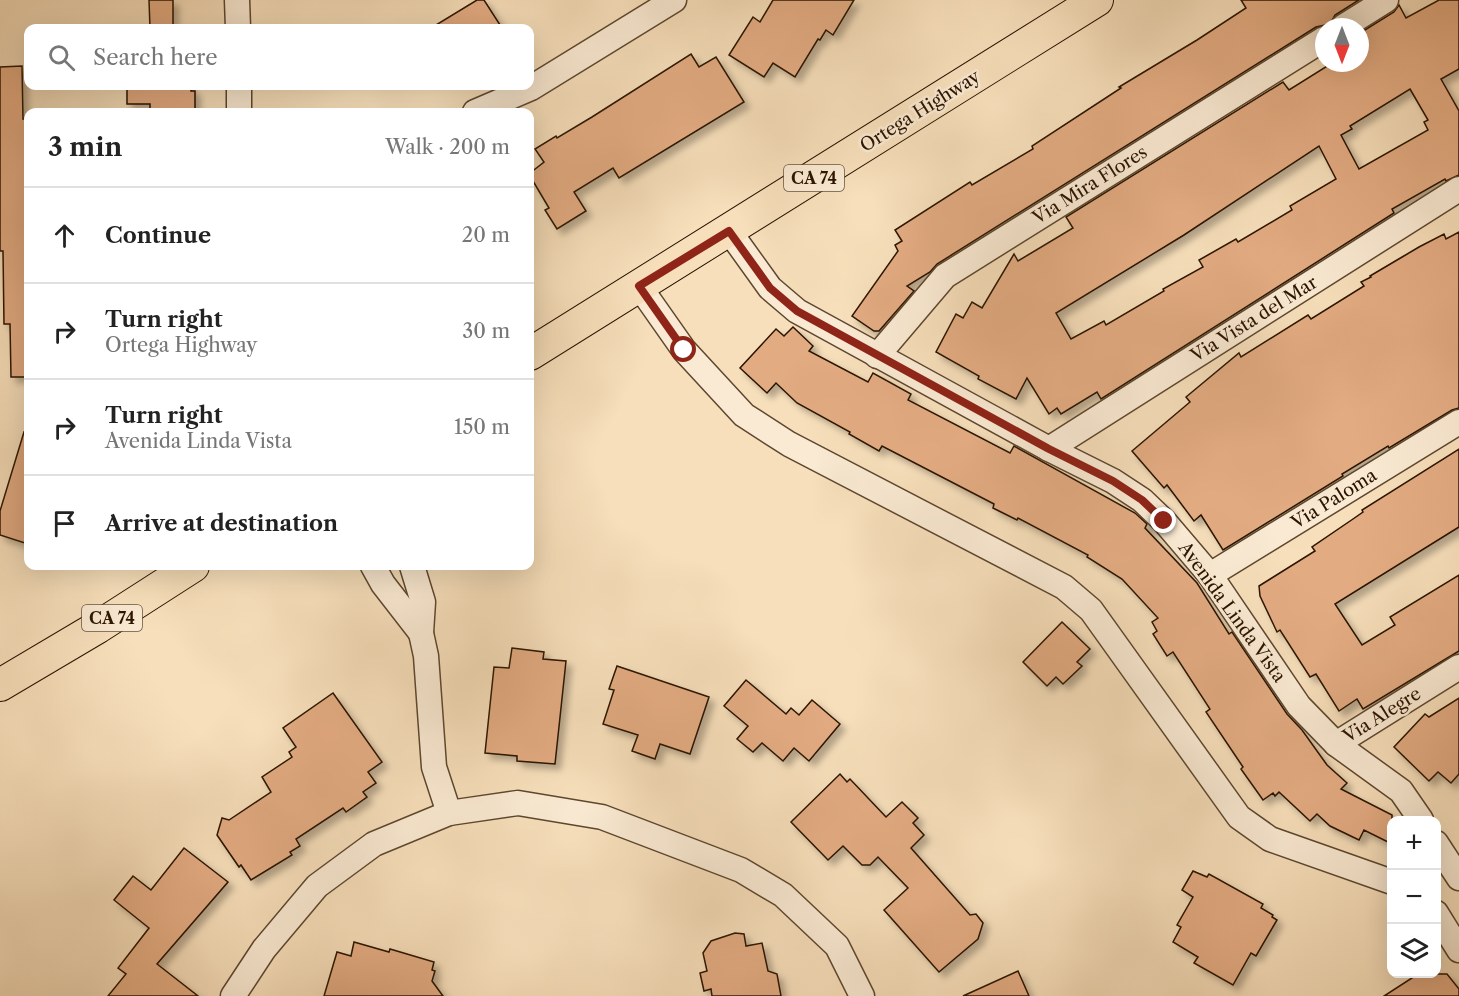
<!DOCTYPE html>
<html lang="en">
<head>
<meta charset="utf-8">
<style>
  body { margin:0; font-family:"Libre Caslon Text",serif; background:#f6f6f6; color:#222 }
  .controls { position:absolute; right:18px; bottom:18px; display:grid; overflow:hidden; border-radius:12px; box-shadow:0 6px 24px #0002 }
  .controls button { width:54px; height:54px; display:grid; place-items:center; padding:0; border:0; border-bottom:2px solid #e0e0e0; background:#fff; color:#222; font:30px sans-serif }
  .compass { position:absolute; left:1315px; top:18px; width:54px; height:54px; border-radius:50%; background:#fff; box-shadow:0 6px 24px #0002; rotate:180deg }
  .stop { position:absolute; width:18px; height:18px; margin:-14px; border:4px solid #8f2418; border-radius:50%; background:#fff }
  .stop.end { background:#8f2418; border-color:#fff; box-shadow:0 2px 6px #0008 }
  .list { margin:0; padding:0; list-style:none }
  h2 { display:flex; justify-content:space-between; align-items:center; height:78px; margin:0; padding:0 24px; font-size:26px }
  h2 small { font-size:20px; font-weight:400; color:#767676 }
  .list li { display:grid; grid-template-columns:39px 1fr auto; gap:18px; align-items:center; box-sizing:border-box; height:96px; padding:0 24px; border-top:2px solid #e0e0e0 }
  .list b { display:block; font-size:22px; white-space:nowrap }
  .list p { margin:0; font-size:20px; white-space:nowrap; color:#767676 }
  .list em { font-size:20px; font-style:normal; color:#767676 }
  .icon { flex:none; width:33px; height:33px; fill:none; stroke:currentColor; stroke-width:2; stroke-linecap:round; stroke-linejoin:round }
  .map { position:relative; flex:none; width:1459px; height:996px; overflow:hidden }
  .search { position:absolute; background:#fff; box-shadow:0 6px 24px #0002; left:24px; top:24px; width:510px; height:66px; display:flex; align-items:center; gap:15px; box-sizing:border-box; padding:0 21px; border-radius:12px; color:#767676; font-size:22px }
  .panel { position:absolute; background:#fff; box-shadow:0 6px 24px #0002; left:24px; top:108px; width:510px; height:462px; border-radius:12px }
  .map>svg:first-child { display:block }
  .building { fill:#e3ab82; stroke:#2a1400; stroke-width:1.5; fill-rule:evenodd; filter:url(#shadow) }
  .lines { fill:none; stroke-linecap:round; stroke-linejoin:round }
  .minor-casing { stroke:#5d472f; stroke-width:27 }
  .major-casing { stroke:#2a1400; stroke-width:34 }
  .minor { stroke:#faead3; stroke-width:24 }
  .major { stroke:#f7dfbb; stroke-width:32 }
  .route { stroke:#8f2418; stroke-width:8 }
  .labels { text-anchor:middle; dominant-baseline:central; stroke-width:5; stroke-linejoin:round; paint-order:stroke }
  .shield { fill:#faead3; stroke:#68543f; stroke-width:1.5 }
  .shield-label { font-size:16px; font-weight:bold; fill:#2a1400 }
  .street-label { font-size:18px; fill:#2a1400; stroke:#faead3 }
</style>
</head>
<body>
<div class="map">
<svg width="1459" height="996" viewBox="0 0 1459 996">
  <defs>
    <filter id="shadow"><feDropShadow dx="5.5" dy="5.5" stdDeviation="3" flood-color="#0004"/></filter>
  </defs>
  <rect width="100%" height="100%" fill="#f7dfbb"/>
  <filter id="stains"><feTurbulence type="fractalNoise" baseFrequency=".00333" numOctaves="4"/><feColorMatrix values="0 0 0 0 .2 0 0 0 0 .09 0 0 0 0 .02 0 0 0 .5 -.17"/></filter>
  <radialGradient id="worn" r=".72"><stop offset=".6" stop-color="#630" stop-opacity="0"/><stop offset="1" stop-color="#630" stop-opacity=".3"/></radialGradient>
  <g class="building">
    <path d="M149 0H173V28H150Z"/>
    <path d="M477 0H484L502 28H431Z"/>
    <path d="M773 0H854L833 35 826 30 820 40 818 39 795 77 773 63 764 77 729 55 753 17 760 22Z"/>
    <path d="M1241 0H1359L1335 15 1330 24 1316 27 937 264 930 272 907 286 914 291 879 331H874L852 316 898 251 895 245 902 241 895 230 970 182 972 185 1033 149 1032 146 1121 88 1119 87 1197 40 1246 8Z"/>
    <path d="M1439 0H1459V69L1441 79 1459 111V175L1446 181 1445 179 1392 209 1394 213 1101 399 1097 392 1061 414 1057 408 1049 414 1027 378 1016 399 978 379 979 376 936 352 956 314 963 318 972 302 982 308 1014 254 1018 261 1073 228 1066 217 1283 82 1289 90 1332 63H1360V33L1394 12 1399 5 1406 18ZM1410 89 1428 120 1424 122 1428 130 1359 169 1341 135 1352 129 1350 126ZM1319 146 1336 179 1290 206 1292 210 1238 242 1236 239 1199 260 1203 267 1163 289 1164 291 1106 325 1104 321 1071 339 1056 313 1184 235Z"/>
    <path d="M691 54 699 67 716 57 744 102 619 178 613 168 574 192 586 211 557 229 545 210 549 208 530 176V173L544 162 535 149 556 136 557 138 592 117Z"/>
    <path d="M22 66 23 119H28V377H11L10 324H4L3 251H0V67Z"/>
    <path d="M127 86H191V91H195V112H150V104H127Z"/>
    <path d="M1459 232V408L1452 410 1389 448 1388 446 1342 474 1343 476 1223 550 1201 515 1194 521 1167 485 1164 488 1132 451 1190 402 1186 397 1239 353 1241 357 1308 315 1311 319 1364 286 1361 282 1371 277 1370 276 1419 247 1444 234 1446 239Z"/>
    <path d="M793 327 813 346 809 351 868 382 873 373 911 394 908 400 1010 453 1014 446 1135 513 1147 524 1145 528 1197 583 1229 634 1232 632 1287 714 1302 730 1327 765 1347 783 1341 789 1392 815V844L1364 830 1359 840 1330 826 1317 814 1310 821 1279 792 1275 796 1273 793 1263 800 1241 769 1243 767 1206 712 1210 709 1173 652 1167 656 1153 634 1157 631 1152 622 1158 618 1122 579 1087 557 1088 555 1018 518 1017 520 993 508 994 504 882 446 879 451 849 434 850 432 797 403 776 383 767 393 740 368 776 329 784 336Z"/>
    <path d="M24 432 28 433V544L0 535V511Z"/>
    <path d="M1459 449V527L1335 604 1362 645 1395 625 1390 617 1459 575V651L1363 709 1357 699 1339 711 1316 674 1310 677 1280 630 1277 632 1260 596 1259 586 1315 551 1312 547 1353 519 1363 512 1362 510Z"/>
    <path d="M1062 622 1090 649 1077 662 1082 666 1063 684 1056 677 1047 686 1023 662Z"/>
    <path d="M512 648 544 652 543 659 566 661 555 764 517 761V756L485 753 494 667 509 668Z"/>
    <path d="M617 666 709 697 690 754 660 744 655 759 632 751 638 735 603 724 614 690 609 689Z"/>
    <path d="M746 680 786 714 791 708 799 715 812 700 840 724 809 761 794 748 783 761 762 743 753 752 737 739 748 726 724 706Z"/>
    <path d="M333 693 382 762 368 772 376 783 363 792 367 797 346 812 343 808 296 839 300 846 290 852 292 855 251 880 241 865 239 867 217 835 222 818 229 820 271 792 262 777 292 757 289 752 296 747 283 728Z"/>
    <path d="M1459 698V774L1451 783 1438 772 1429 781 1394 747 1425 714 1429 717Z"/>
    <path d="M840 774 847 782 850 779 886 817 902 802 918 818 913 823 924 835 911 848 970 915 976 914 983 923 978 939 939 972 884 910 908 888 878 857 870 865H862L843 846 828 860 791 822Z"/>
    <path d="M184 848 228 882 157 964 198 996H108L126 974 118 968 149 928 114 900 133 876 151 890Z"/>
    <path d="M1193 871 1207 877 1209 874 1263 904 1261 908 1273 915 1272 917 1277 920 1256 956 1251 953 1233 985 1194 963 1198 957 1173 942 1181 927 1177 925 1193 897 1182 890Z"/>
    <path d="M735 933 744 934 746 946 762 943 768 971 777 974 781 996H712L711 989 704 991 700 973 707 971 703 953 711 941Z"/>
    <path d="M354 942 389 952 390 949 434 962 432 970 435 971 432 981 443 996H324L337 952 351 956Z"/>
    <path d="M1018 971 1029 996H963Z"/>
    <path d="M1418 974H1447L1459 989V996H1384Z"/>
  </g>
  <g class="lines">
    <defs>
      <g id="minor">
        <path d="M237 0 238 28"/>
        <path d="M1343 27 1386 0"/>
        <path d="M239 86V112"/>
        <path d="M475 112 531 88 674 0"/>
        <path d="M729 231 770 288 797 311 1049 449 1113 481 1142 500 1164 521 1210 575 1299 706 1336 744 1401 791 1421 820"/>
        <path d="M639 286 684 350 744 415 789 444 1064 587 1091 610 1239 817 1270 839 1392 882"/>
        <path d="M877 356 945 276 1324 39"/>
        <path d="M1049 449 1459 189"/>
        <path d="M373 566 383 584 421 633"/>
        <path d="M412 566 423 602 421 633 426 656 434 767 449 813"/>
        <path d="M1210 575 1459 422"/>
        <path d="M1336 744 1459 667"/>
        <path d="M1436 843 1459 878"/>
        <path d="M1436 913 1459 950"/>
        <path d="M233 996 264 949 317 886 374 844 449 813 518 803 602 817 741 870 783 895 837 946 862 996"/>
      </g>
      <g id="major">
        <path d="M530 354 1097 0"/>
        <path d="M0 685 98 627 193 566"/>
      </g>
    </defs>
    <use href="#minor" class="minor-casing"/>
    <use href="#major" class="major-casing"/>
    <use href="#minor" class="minor"/>
    <use href="#major" class="major"/>
  </g>
  <g class="lines">
    <path class="route" d="M684 350 639 286 729 231 770 288 797 311 1049 449 1113 481 1142 500 1164 521"/>
  </g>
  <g class="labels">
    <g class="shield">
      <rect x="784" y="165" width="60" height="26" rx="4.5"/>
      <rect x="82" y="605" width="60" height="26" rx="4.5"/>
    </g>
    <g class="shield-label">
      <text x="814" y="178">CA 74</text>
      <text x="112" y="618">CA 74</text>
    </g>
    <g class="street-label">
      <text transform="translate(920 111) rotate(-32)">Ortega Highway</text>
      <text transform="translate(1090 185) rotate(-32)">Via Mira Flores</text>
      <text transform="translate(1254 319) rotate(-32)">Via Vista del Mar</text>
      <text transform="translate(1334 499) rotate(-32)">Via Paloma</text>
      <text transform="translate(1232 612) rotate(54)">Avenida Linda Vista</text>
      <text transform="translate(1382 715) rotate(-32)">Via Alegre</text>
    </g>
  </g>
  <rect width="100%" height="100%" filter="url(#stains)"/>
  <rect width="100%" height="100%" fill="url(#worn)"/>
</svg>
<div class="controls">
<button>+</button>
<button>−</button>
<button><svg class="icon" aria-label="layers" viewBox="0 0 24 24"><path d="M12 4l9 5-9 5-9-5zM3 14l9 5 9-5"/></svg></button>
</div>
<svg class="compass" viewBox="-18 -18 36 36"><path d="M0-13l5 13h-10z" fill="#e53935"/><path d="M0 13l5-13h-10z" fill="#767676"/></svg>
<div class="stop" style="left:684px;top:350px"></div>
<div class="stop end" style="left:1164px;top:521px"></div>
<div class="search"><svg class="icon" aria-label="search" viewBox="0 0 24 24"><circle cx="10" cy="10" r="6"/><path d="M15 15l6 6"/></svg>Search here</div>
<section class="panel">
<h2>3 min<small>Walk · 200 m</small></h2>
<ul class="list">
<li><svg class="icon" aria-label="ahead" viewBox="0 0 24 24"><path d="M12 20V5M6 11l6-6 6 6"/></svg><div><b>Continue</b></div><em>20 m</em></li>
<li><svg class="icon" aria-label="right" viewBox="0 0 24 24"><path d="M7 20v-9h11M14 6l5 5-5 5"/></svg><div><b>Turn right</b><p>Ortega Highway</p></div><em>30 m</em></li>
<li><svg class="icon" aria-label="right" viewBox="0 0 24 24"><path d="M7 20v-9h11M14 6l5 5-5 5"/></svg><div><b>Turn right</b><p>Avenida Linda Vista</p></div><em>150 m</em></li>
<li><svg class="icon" aria-label="arrive" viewBox="0 0 24 24"><path d="M6 21V4h12l-3 4 3 4H6"/></svg><div><b>Arrive at destination</b></div></li>
</ul>
</section>
</div>
</body>
</html>
